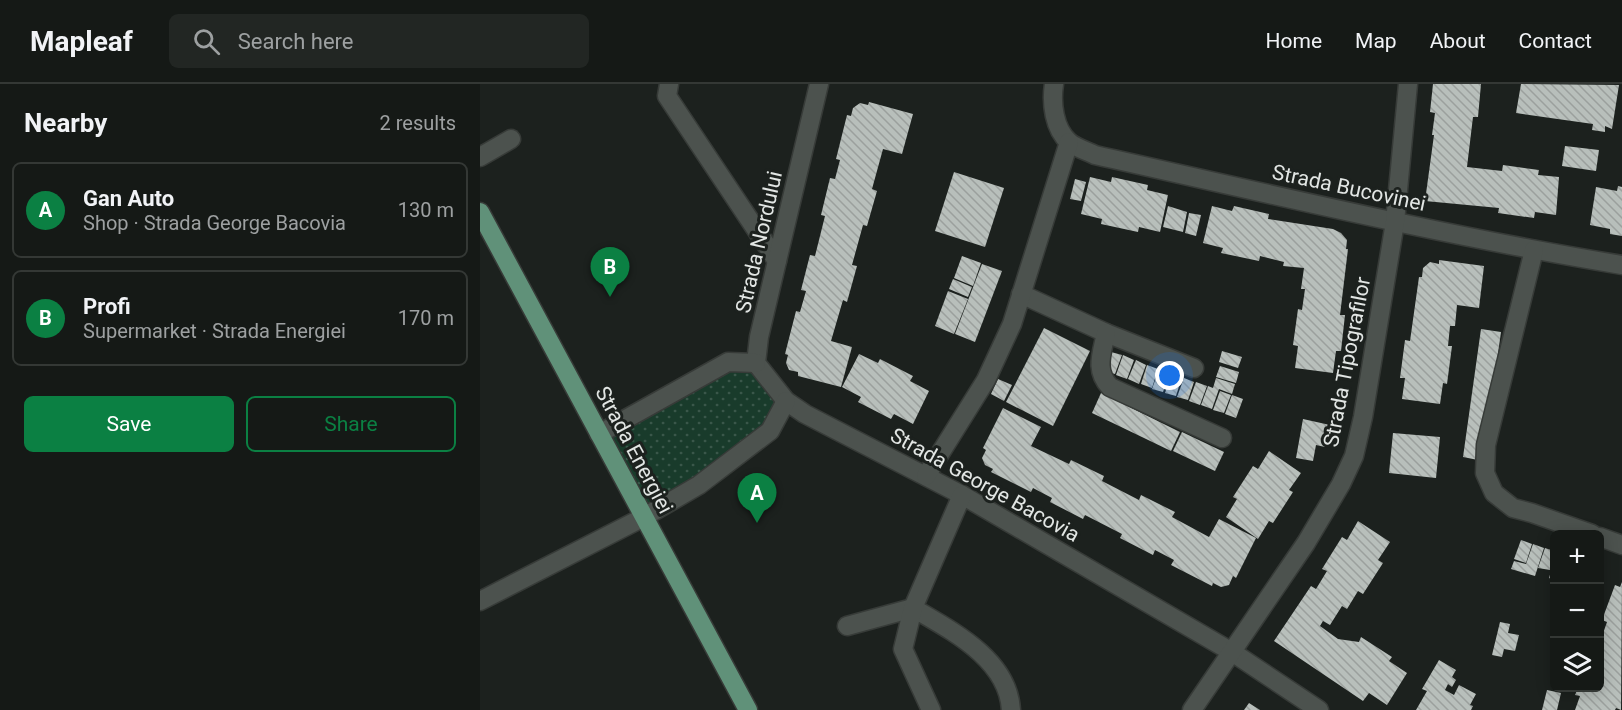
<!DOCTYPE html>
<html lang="en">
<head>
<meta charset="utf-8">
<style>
  body { margin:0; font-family:Roboto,sans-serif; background:#222623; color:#f1f3f6 }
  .controls { position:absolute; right:18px; bottom:18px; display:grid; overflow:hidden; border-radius:9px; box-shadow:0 3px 15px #0003 }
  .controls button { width:54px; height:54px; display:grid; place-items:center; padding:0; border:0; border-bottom:2px solid #343835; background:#151916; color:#f1f3f6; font:30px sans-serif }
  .you { position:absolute; left:690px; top:292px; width:21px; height:21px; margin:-15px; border:4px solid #fff; border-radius:50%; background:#1a73e8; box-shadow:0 0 0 9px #1a73e833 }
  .badge { display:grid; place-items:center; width:39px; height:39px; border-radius:50%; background:#0b8043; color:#fff; font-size:20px; font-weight:700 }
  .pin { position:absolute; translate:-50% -50px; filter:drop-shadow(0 2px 3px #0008) }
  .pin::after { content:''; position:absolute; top:32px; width:21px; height:18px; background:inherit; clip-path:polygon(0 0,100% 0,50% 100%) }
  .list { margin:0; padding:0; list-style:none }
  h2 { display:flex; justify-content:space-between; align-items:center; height:78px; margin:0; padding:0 24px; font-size:26px }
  h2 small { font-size:20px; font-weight:400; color:#9da0a1 }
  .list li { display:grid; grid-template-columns:39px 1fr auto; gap:18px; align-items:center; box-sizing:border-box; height:96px; margin:0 12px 12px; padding:0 12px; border:2px solid #343835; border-radius:9px }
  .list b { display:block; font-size:22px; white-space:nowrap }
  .list p { margin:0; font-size:20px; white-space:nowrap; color:#9da0a1 }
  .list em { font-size:20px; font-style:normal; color:#9da0a1 }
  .actions { display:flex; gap:12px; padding:18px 24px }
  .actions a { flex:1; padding:14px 0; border:2px solid #0b8043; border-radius:9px; text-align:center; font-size:21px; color:#0b8043 }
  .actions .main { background:#0b8043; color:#fff }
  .icon { flex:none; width:33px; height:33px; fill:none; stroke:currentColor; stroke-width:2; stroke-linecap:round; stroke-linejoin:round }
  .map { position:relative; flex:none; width:1142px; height:626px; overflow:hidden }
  header { display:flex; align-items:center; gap:36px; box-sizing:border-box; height:84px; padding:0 30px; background:#151916; border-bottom:2px solid #343835 }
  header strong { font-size:28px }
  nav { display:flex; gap:33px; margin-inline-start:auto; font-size:21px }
  .search { width:420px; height:54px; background:#222623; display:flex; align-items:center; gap:15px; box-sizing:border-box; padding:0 21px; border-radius:9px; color:#9da0a1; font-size:22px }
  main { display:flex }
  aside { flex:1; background:#151916 }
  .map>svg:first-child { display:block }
  .grass { fill:url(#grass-dots) }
  .building { fill:url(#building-back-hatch) }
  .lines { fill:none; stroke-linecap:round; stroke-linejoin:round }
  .minor-casing { stroke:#373b38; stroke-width:21 }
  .major-casing { stroke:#373b38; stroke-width:21 }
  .minor { stroke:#4c524e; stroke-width:18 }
  .major { stroke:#609179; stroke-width:18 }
  .labels { text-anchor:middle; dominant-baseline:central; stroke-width:6; stroke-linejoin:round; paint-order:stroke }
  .street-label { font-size:21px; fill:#e2e6e4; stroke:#1c211e }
</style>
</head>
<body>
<header>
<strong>Mapleaf</strong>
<div class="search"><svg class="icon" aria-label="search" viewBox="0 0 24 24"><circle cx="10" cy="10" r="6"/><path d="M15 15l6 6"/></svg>Search here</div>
<nav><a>Home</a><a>Map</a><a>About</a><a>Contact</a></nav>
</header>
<main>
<aside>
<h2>Nearby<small>2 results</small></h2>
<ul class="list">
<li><span class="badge">A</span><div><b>Gan Auto</b><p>Shop · Strada George Bacovia</p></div><em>130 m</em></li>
<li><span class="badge">B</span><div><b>Profi</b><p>Supermarket · Strada Energiei</p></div><em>170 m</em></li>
</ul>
<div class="actions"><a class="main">Save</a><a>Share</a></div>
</aside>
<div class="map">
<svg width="1142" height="626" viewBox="0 0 1142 626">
  <defs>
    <pattern id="grass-dots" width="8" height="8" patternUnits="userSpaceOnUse" patternTransform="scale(1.5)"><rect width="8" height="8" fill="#193b2b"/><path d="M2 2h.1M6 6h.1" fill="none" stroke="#3a574a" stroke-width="1.8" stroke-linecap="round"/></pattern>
    <pattern id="building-back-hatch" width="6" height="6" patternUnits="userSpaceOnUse" patternTransform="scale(1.5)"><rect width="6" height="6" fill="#b8bfbb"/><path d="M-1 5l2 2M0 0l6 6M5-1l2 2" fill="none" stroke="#9ba09d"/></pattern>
  </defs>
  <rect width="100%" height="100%" fill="#1c211e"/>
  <path class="grass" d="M248 278 276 279 306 317 290 347 164 433 119 350Z"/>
  <g class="building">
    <path d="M953 0H1001L998 33H993L987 83 1022 87 1023 81 1059 86 1058 91 1079 93 1076 131 1055 128 1054 134 1018 129 1019 124 945 117 954 51H952L955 29 950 28Z"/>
    <path d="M1041 0 1139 1 1132 45 1125 42V48L1112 46 1113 40 1036 29Z"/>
    <path d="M389 18 433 30 422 70 403 65 392 105 397 107 387 142 383 141 372 181 377 182 367 218 363 216 351 257 372 263 361 303 318 292V288L309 286 306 279 308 271 305 270 316 227 320 228 326 207 321 206 330 171 335 172 345 132 341 131 350 94 355 95 360 76 356 75 367 31 371 32 373 24 380 19 388 21Z"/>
    <path d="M1085 62 1119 66 1116 87 1082 82Z"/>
    <path d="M474 88 524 104 505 163 455 147Z"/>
    <path d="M610 93 631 98 632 93 668 101 667 106 688 111 680 148 659 143 658 148 621 140 622 135 601 130Z"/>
    <path d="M595 95 606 98 601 117 590 115Z"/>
    <path d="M1138 102 1142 103V152L1130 150V145L1110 141 1116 103 1137 107Z"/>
    <path d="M688 122 707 128 703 148 683 143Z"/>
    <path d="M732 122 752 127 754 122 789 130 788 135 853 145 861 149 867 156 866 165H868L860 231H865L861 267H856L853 289 815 284 818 262 813 261 818 225 822 226 825 205H821L824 184 803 182 804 178 780 172 779 177 741 169 743 164 723 159Z"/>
    <path d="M709 129 721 131 716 152 705 149Z"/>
    <path d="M482 172 501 179 493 202 474 194Z"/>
    <path d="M959 176 1004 182 999 224 977 221 975 242H970L968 262H972L967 300 963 299 960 320 922 315 925 294H920L925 256 930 257 939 193H942L943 184 950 178 959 180Z"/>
    <path d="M502 180 522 187 495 258 475 250Z"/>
    <path d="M473 195 492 203 488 213 469 205Z"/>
    <path d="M468 207 488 215 474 250 455 242Z"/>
    <path d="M564 244 610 267 573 342 526 318Z"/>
    <path d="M1001 245 1021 248 1003 377 983 373Z"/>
    <path d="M742 267 762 273 758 284 739 278Z"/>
    <path d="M631 268 642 271 635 290 624 287Z"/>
    <path d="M379 270 398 279 400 275 433 292 430 297 449 307 433 340 414 330 411 335 378 318 381 313 362 303Z"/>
    <path d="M643 271 654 276 647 295 636 291Z"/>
    <path d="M656 276 666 281 659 300 648 295Z"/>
    <path d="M667 281 678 285 672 304 661 300Z"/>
    <path d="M740 282 759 288 756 299 736 293Z"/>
    <path d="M679 285 690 289 683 308 672 305Z"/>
    <path d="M691 289 702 293 696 312 685 309Z"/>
    <path d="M704 294 714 298 708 316 697 313Z"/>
    <path d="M736 294 755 300 752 310 739 305 732 325 721 321 728 302 733 304Z"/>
    <path d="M518 295 532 301 524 317 511 310Z"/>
    <path d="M716 298 727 302 720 321 709 317Z"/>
    <path d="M740 307 751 311 744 329 733 326Z"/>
    <path d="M621 309 700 348 691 367 612 329Z"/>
    <path d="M752 311 763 315 756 334 745 330Z"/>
    <path d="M523 324 561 343 551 362 589 380 591 376 624 392 622 397 659 416 661 411 695 428 692 433 729 453 739 435 776 454 756 494 753 492 749 501 741 503 733 499 732 502 691 481 694 476 675 466 673 471 640 454 642 450 605 431 603 435 570 418 572 414 553 404 551 408 511 388 513 385 505 381 502 374 506 366 503 364Z"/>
    <path d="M823 335 850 341 845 363 836 361 833 377 816 374Z"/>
    <path d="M702 348 744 368 735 387 693 367Z"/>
    <path d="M913 349 960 353 956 394 909 389Z"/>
    <path d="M789 367 821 389 809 406 813 408 793 439 789 437 778 455 746 433 757 415 753 413 773 382 778 385Z"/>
    <path d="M878 437 910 458 898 476 903 479 883 510 878 507 867 525 862 522 850 541 843 537 840 542 858 555 879 558 881 553 912 573 909 577 927 589 907 621 889 609 883 617 794 557 831 502 836 505 847 487 842 485 862 453 867 456Z"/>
    <path d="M1041 456 1052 460 1046 479 1034 475Z"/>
    <path d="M1053 460 1064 464 1055 492 1031 485 1034 477 1046 480Z"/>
    <path d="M1065 464 1074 467 1070 486 1058 484Z"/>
    <path d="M1074 478V496L1069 494Z"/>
    <path d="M1142 498 1141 626 1136 624 1135 626H1095L1100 612 1095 611 1098 604H1120V558L1127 538 1122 536 1135 501 1140 503Z"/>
    <path d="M1020 538 1030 540 1028 549 1039 551 1035 567 1024 565 1022 573 1012 571Z"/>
    <path d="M959 576 976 586 972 593 976 596 972 603 968 600 965 606 974 611 979 601 996 610 990 621 993 622 991 626H936L947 607 942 605Z"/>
    <path d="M1067 606 1081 609 1077 626H1062Z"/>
    <path d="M769 619 780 626H764Z"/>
  </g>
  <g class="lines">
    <defs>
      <g id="minor">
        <path d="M189 0 187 12 297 177"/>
        <path d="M339 0 279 253 276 279 306 317 325 330 482 411 752 568 839 626"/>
        <path d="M574 0C571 19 574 45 589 58 596 64 607 67 615 71 790 110 965 152 1142 181"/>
        <path d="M0 73 31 55"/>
        <path d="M1054 166 1006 361 1005 389 1014 409 1033 424 1052 429 1112 450"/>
        <path d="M541 210 626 249 714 284"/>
        <path d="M626 249C622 269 614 286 630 303L742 354"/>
        <path d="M119 350 248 278 276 279"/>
        <path d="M446 392 506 296 532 240 589 58"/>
        <path d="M1120 453 1142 461"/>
        <path d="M0 517 164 433 219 401 290 347 306 317"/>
        <path d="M367 542 433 524C472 547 528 575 531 626"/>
        <path d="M451 626 423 565 433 524 482 411"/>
        <path d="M712 626 826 459 861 400 874 372 883 333 915 138 928 0"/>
      </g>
      <path id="major" d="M0 128 268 626"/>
    </defs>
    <use href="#minor" class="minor-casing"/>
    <use href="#major" class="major-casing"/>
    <use href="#minor" class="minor"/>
    <use href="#major" class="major"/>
  </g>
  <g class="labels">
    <g class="street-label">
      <text transform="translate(869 104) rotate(12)">Strada Bucovinei</text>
      <text transform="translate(279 158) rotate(-77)">Strada Nordului</text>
      <text transform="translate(867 278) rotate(-79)">Strada Tipografilor</text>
      <text transform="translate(154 366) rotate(62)">Strada Energiei</text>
      <text transform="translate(505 401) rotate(29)">Strada George Bacovia</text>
    </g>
  </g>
</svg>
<div class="controls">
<button>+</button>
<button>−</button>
<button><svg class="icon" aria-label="layers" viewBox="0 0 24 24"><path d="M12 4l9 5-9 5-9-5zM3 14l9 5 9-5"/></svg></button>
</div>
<div class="you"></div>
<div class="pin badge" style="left:277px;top:439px">A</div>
<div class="pin badge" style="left:130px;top:213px">B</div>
</div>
</main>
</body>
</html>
